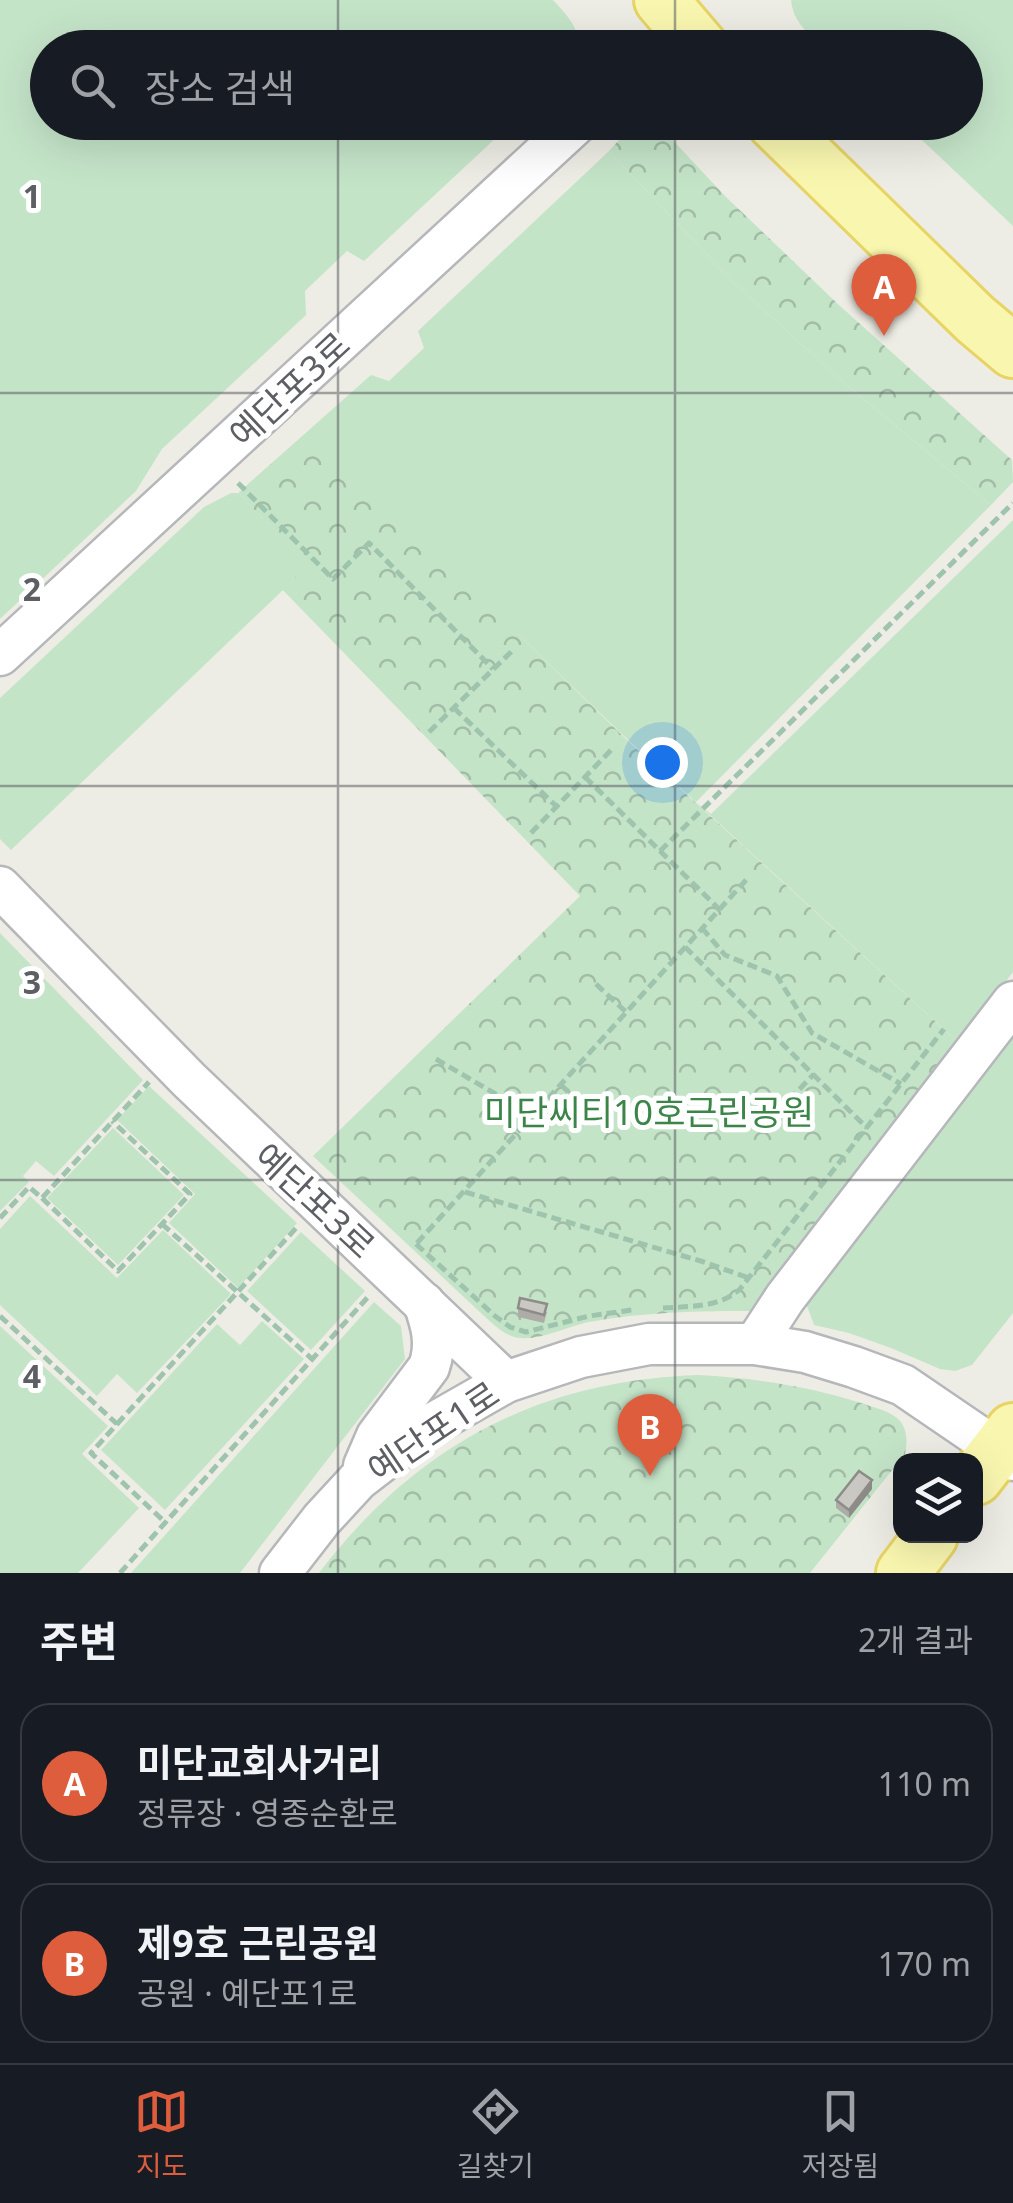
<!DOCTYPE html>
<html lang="ko">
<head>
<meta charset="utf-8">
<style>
  body { margin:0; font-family:"Noto Sans","Noto Sans KR",sans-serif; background:#20242c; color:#f1f3f6 }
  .controls { position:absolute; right:30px; bottom:30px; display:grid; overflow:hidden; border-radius:20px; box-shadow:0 10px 40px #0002 }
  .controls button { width:90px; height:90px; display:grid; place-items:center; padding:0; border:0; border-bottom:2px solid #363941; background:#171b24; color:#f1f3f6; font:50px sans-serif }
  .you { position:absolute; left:662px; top:762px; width:35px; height:35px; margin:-25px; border:8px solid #fff; border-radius:50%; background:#1a73e8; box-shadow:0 0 0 15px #1a73e833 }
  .badge { display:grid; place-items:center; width:65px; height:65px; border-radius:50%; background:#de5d3c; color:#fff; font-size:32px; font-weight:700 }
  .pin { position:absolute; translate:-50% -82px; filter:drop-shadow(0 2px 5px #0008) }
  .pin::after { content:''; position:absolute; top:52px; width:35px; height:30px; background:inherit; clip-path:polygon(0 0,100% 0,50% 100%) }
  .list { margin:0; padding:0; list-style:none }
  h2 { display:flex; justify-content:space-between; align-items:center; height:130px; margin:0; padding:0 40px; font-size:42px }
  h2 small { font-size:32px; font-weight:400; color:#9ea1a6 }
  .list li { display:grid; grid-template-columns:65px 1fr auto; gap:30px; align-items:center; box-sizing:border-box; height:160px; margin:0 20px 20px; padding:0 20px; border:2px solid #363941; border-radius:30px }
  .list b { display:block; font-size:38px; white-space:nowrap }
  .list p { margin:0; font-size:32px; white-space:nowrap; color:#9ea1a6 }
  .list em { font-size:32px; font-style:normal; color:#9ea1a6 }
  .icon { flex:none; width:55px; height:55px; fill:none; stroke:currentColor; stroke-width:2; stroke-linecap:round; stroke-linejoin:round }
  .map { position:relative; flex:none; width:1013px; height:1573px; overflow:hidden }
  .search { position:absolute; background:#171b24; box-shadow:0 10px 40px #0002; left:30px; right:30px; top:30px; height:110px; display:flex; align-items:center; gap:25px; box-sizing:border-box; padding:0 35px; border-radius:55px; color:#9ea1a6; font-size:38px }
  .sheet { height:490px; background:#171b24 }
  nav { display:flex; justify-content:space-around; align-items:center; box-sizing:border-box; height:140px; border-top:2px solid #363941; background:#171b24; font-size:28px; color:#9ea1a6 }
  nav a { display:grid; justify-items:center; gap:5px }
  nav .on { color:#de5d3c }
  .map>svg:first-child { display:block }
  .green { fill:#c4e4c8 }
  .forest { fill:url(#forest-crowns) }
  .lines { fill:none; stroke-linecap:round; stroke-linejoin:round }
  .minor-casing { stroke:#b6b7bb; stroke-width:45 }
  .major-casing { stroke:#e8d465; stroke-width:58 }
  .path { stroke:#9ec4ad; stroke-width:5; stroke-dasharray:10 5; stroke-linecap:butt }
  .minor { stroke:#fff; stroke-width:40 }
  .major { stroke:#f9f7af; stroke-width:52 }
  .wall { fill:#aeaca7 }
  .shaded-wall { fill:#8d8c88 }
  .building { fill:#cac8c2; stroke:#8d8c88; stroke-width:2.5 }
  .grid { fill:none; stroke:#5d5f65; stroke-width:2.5; stroke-opacity:0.55 }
  .labels { text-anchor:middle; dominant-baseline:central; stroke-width:10; stroke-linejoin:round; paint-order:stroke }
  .street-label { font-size:35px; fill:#5d5f65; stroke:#fff }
  .park-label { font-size:35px; fill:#3c8549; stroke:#fff }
  .grid-label { font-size:32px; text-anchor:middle; font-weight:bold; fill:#5d5f65; stroke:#fff; stroke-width:10; stroke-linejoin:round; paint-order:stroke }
</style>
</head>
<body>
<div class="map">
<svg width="1013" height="1573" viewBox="0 0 1013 1573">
  <defs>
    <pattern id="forest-crowns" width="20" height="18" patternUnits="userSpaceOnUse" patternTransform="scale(2.5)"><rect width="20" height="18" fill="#c4e4c8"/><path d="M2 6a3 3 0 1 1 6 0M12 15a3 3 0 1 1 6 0" fill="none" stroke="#a2bca6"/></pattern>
  </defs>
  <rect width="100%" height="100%" fill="#eeede5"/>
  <g class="green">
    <path d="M0 0H553C566 14 580 28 579 48H48V122L512 123 364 261 347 251 305 291 306 315 162 449 136 491 0 619Z"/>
    <path d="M791 0H1013V226L904 123 966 122V48L823 47C808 33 793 22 791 0Z"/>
    <path d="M609 151 732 281 843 382 991 505 696 802 711 814 1013 520V972L959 1043 626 738 518 634 248 484 371 375 389 381 424 348 418 331Z"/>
    <path d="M231 493H238L334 592 420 731 283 590 11 850 0 839V698L204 507Z"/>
    <path d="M0 933 143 1080 54 1176 36 1161 23 1176 29 1182 0 1211Z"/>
    <path d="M1013 1030V1313L972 1365 955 1371 940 1369 891 1348 849 1333 814 1325 806 1303Z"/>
    <path d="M149 1086 297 1223 238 1288 169 1223 195 1194 117 1120Z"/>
    <path d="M113 1128 184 1195 118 1265 47 1198Z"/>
    <path d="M30 1196 117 1278 163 1230 231 1294 137 1393 117 1374 97 1396 0 1305V1229Z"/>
    <path d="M301 1232 365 1291 311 1350 247 1291Z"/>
    <path d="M374 1302 401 1326 405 1359 240 1573H131Z"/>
    <path d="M262 1321 304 1359 165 1510 101 1450 217 1324 240 1345Z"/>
    <path d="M0 1326 108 1426 82 1454 139 1508 78 1573H0Z"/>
  </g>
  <g class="forest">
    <path d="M642 126H652L668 135 725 196 840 306 1012 460 1013 482 991 505 843 382 732 281 609 151C619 140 627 129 642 126Z"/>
    <path d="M309 431 626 739 959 1043 830 1207 752 1311C698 1311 642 1312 589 1322 569 1326 541 1340 521 1338 505 1337 493 1324 482 1314L313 1156 580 896 283 590 307 565 238 493Z"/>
    <path d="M699 1375C754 1378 808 1386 861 1403 872 1407 887 1410 897 1418 907 1426 908 1441 905 1454L810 1573H319C416 1446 539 1380 699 1375Z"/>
  </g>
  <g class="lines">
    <defs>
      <g id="minor">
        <path d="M0 655 578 122"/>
        <path d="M0 887 189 1080 506 1382"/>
        <path d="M755 1344 785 1298 1013 1002"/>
        <path d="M364 1466 377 1436 429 1367C437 1344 432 1326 424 1303"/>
        <path d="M280 1573 322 1519 358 1480 427 1427 506 1382 581 1357 649 1344H755L805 1352 854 1367 903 1385 1013 1460"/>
      </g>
      <g id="major">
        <path d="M661 0 702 48"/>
        <path d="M773 122 975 319 1013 351"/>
        <path d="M976 1478 1013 1430"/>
        <path d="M903 1573 931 1536"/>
      </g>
    </defs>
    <use href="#minor" class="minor-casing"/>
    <use href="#major" class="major-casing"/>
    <g class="path">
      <path d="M238 483 333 579 369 543 493 669"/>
      <path d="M454 708 556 806"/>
      <path d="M429 732 513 650"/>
      <path d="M585 777 719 909"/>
      <path d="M531 833 614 747"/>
      <path d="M660 851 1013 503"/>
      <path d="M702 928 725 955 777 976 812 1033 901 1084"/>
      <path d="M685 947 867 1128"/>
      <path d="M596 984 626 1012"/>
      <path d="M436 1059 533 1116"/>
      <path d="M561 1085 577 1100"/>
      <path d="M789 1100 814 1074"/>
      <path d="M465 1192 704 1262 749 1278"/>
      <path d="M42 1198 118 1271 190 1194 112 1121"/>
      <path d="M0 1218 29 1187 42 1198 149 1082"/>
      <path d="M162 1224 312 1359"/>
      <path d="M417 1243 747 879"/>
      <path d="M416 1244 495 1316 510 1327 526 1332 589 1316 632 1310"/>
      <path d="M663 1308C691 1306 719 1308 740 1289L944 1029"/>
      <path d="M0 1316 117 1424 91 1453 166 1523"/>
      <path d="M117 1424 297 1227"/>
      <path d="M120 1573 368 1297"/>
    </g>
    <use href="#minor" class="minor"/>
    <use href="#major" class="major"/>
  </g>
  <g class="wall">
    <path d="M518 1308 547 1312 544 1323 518 1317Z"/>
    <path d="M872 1489 849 1518 836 1508V1500Z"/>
  </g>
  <path class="shaded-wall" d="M872 1480V1489L849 1518V1510Z"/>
  <g class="building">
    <path d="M520 1298 547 1304 544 1315 518 1308Z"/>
    <path d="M859 1471 872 1480 849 1510 836 1500Z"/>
  </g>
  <path class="grid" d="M338 0V48M675 0V48M338 122V1573M675 122V1573M0 393H1013M0 786H1013M0 1180H1013"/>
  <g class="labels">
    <g class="street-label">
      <text transform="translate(289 389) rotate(-43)">예단포3로</text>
      <text transform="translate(315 1200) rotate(43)">예단포3로</text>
      <text transform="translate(433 1431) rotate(-34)">예단포1로</text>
    </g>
    <g class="park-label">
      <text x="649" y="1111">미단씨티10호근린공원</text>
    </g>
  </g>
  <g class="grid-label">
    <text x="32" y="208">1</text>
    <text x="32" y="601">2</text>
    <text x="32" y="994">3</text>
    <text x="32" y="1388">4</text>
  </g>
</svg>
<div class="controls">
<button><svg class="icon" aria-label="layers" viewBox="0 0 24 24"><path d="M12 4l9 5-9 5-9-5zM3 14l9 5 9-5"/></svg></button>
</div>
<div class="you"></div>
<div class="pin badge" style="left:884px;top:336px">A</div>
<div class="pin badge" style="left:650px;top:1476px">B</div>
<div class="search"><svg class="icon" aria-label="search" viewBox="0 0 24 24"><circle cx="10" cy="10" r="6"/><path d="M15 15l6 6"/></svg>장소 검색</div>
</div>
<section class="sheet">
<h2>주변<small>2개 결과</small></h2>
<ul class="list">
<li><span class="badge">A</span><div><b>미단교회사거리</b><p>정류장 · 영종순환로</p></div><em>110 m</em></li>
<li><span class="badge">B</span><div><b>제9호 근린공원</b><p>공원 · 예단포1로</p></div><em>170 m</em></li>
</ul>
</section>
<nav>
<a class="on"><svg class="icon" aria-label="map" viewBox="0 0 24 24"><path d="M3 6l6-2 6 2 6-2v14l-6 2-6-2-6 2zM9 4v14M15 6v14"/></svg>지도</a>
<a><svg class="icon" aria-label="directions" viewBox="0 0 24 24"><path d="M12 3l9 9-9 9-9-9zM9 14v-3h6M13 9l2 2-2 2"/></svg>길찾기</a>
<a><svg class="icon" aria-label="saved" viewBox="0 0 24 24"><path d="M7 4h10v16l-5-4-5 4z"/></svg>저장됨</a>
</nav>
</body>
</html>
